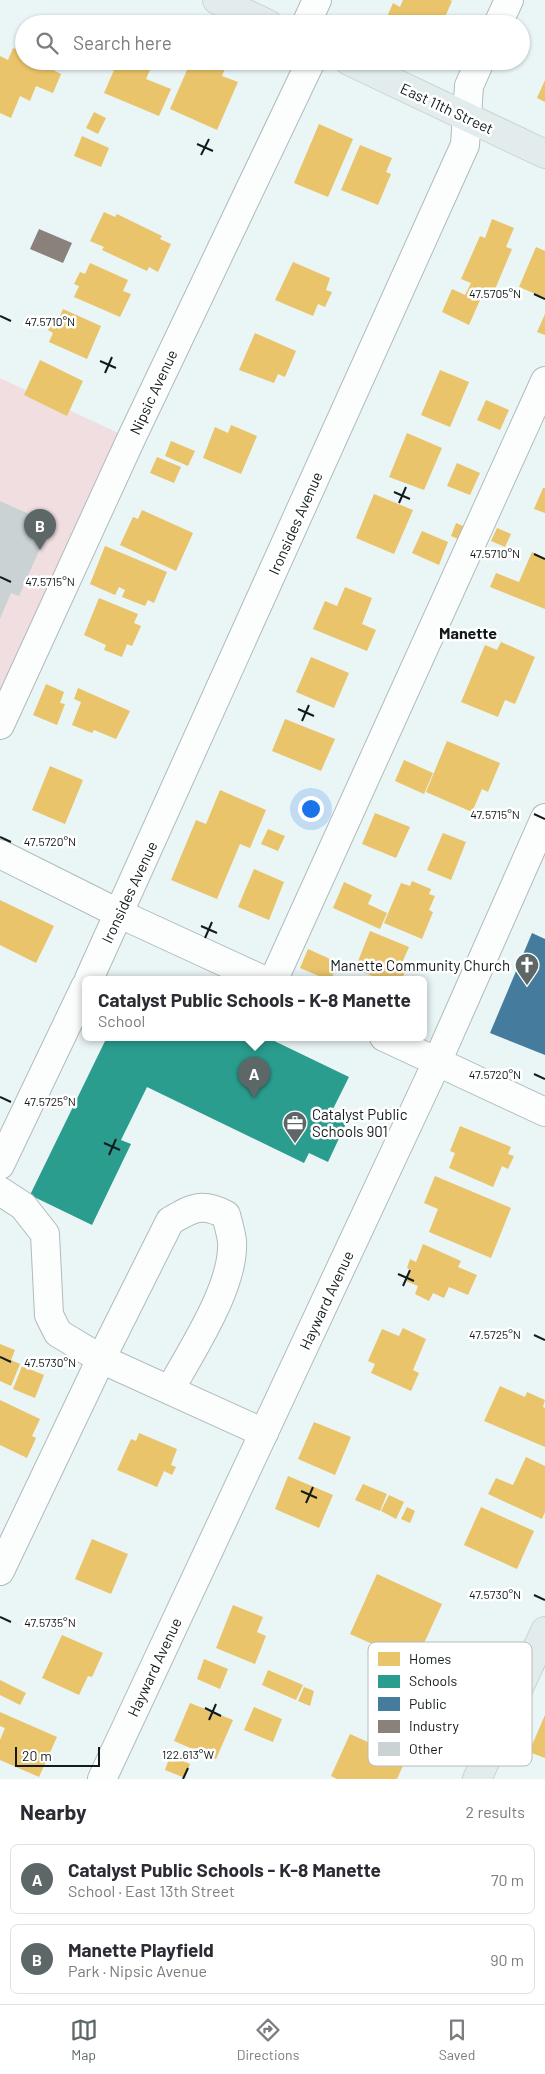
<!DOCTYPE html>
<html lang="en">
<head>
<meta charset="utf-8">
<style>
  body { margin:0; font-family:Barlow,sans-serif; background:#f2f2f3; color:#2b2b33 }
  .scale { position:absolute; left:15px; bottom:12px; width:85px; box-sizing:border-box; padding-left:5px; border:2px solid #131a1b; border-top:0; font-size:14px; line-height:18px; white-space:nowrap; color:#131a1b; -webkit-text-stroke:4px #fff; paint-order:stroke }
  .you { position:absolute; left:310px; top:808px; width:18px; height:18px; margin:-12px; border:4px solid #fff; border-radius:50%; background:#1a73e8; box-shadow:0 0 0 8px #1a73e833 }
  .badge { display:grid; place-items:center; width:32px; height:32px; border-radius:50%; background:#5e6768; color:#fff; font-size:16px; font-weight:700 }
  .pin { position:absolute; translate:-50% -41px; filter:drop-shadow(0 1px 2px #0008) }
  .pin::after { content:''; position:absolute; top:26px; width:18px; height:15px; background:inherit; clip-path:polygon(0 0,100% 0,50% 100%) }
  .popup { position:absolute; left:82px; top:976px; width:345px; height:65px; box-sizing:border-box; display:grid; place-content:center; border-radius:8px; background:#fff; filter:drop-shadow(0 1px 4px #0005); font-size:16px; white-space:nowrap; color:#7c7c81 }
  .popup b { font-size:19px; color:#2b2b33 }
  .popup::after { content:''; position:absolute; left:50%; top:100%; margin-left:-10px; border:10px solid transparent; border-top-color:#fff }
  .list { margin:0; padding:0; list-style:none }
  h2 { display:flex; justify-content:space-between; align-items:center; height:65px; margin:0; padding:0 20px; font-size:21px }
  h2 small { font-size:16px; font-weight:400; color:#7c7c81 }
  .list li { display:grid; grid-template-columns:32px 1fr auto; gap:15px; align-items:center; box-sizing:border-box; height:70px; margin:0 10px 10px; padding:0 10px; border:1px solid #e1e1e2; border-radius:8px }
  .list b { display:block; font-size:19px; white-space:nowrap }
  .list p { margin:0; font-size:16px; white-space:nowrap; color:#7c7c81 }
  .list em { font-size:16px; font-style:normal; color:#7c7c81 }
  .icon { flex:none; width:28px; height:28px; fill:none; stroke:currentColor; stroke-width:2; stroke-linecap:round; stroke-linejoin:round }
  .map { position:relative; flex:none; width:545px; height:1779px; overflow:hidden }
  .search { position:absolute; background:#fff; box-shadow:0 1px 4px #0004; left:15px; right:15px; top:15px; height:55px; display:flex; align-items:center; gap:12px; box-sizing:border-box; padding:0 18px; border-radius:28px; color:#7c7c81; font-size:19px }
  .sheet { height:225px; background:#fff }
  nav { display:flex; justify-content:space-around; align-items:center; box-sizing:border-box; height:70px; border-top:1px solid #e1e1e2; background:#fff; font-size:14px; color:#7c7c81 }
  nav a { display:grid; justify-items:center; gap:2px }
  nav .on { color:#5e6768 }
  .map>svg:first-child { display:block }
  .green { fill:#f0dee0 }
  .homes { fill:#e9c46a }
  .schools { fill:#2a9d8f }
  .public { fill:#457b9d }
  .industry { fill:#8a817c }
  .building { fill:#cad2d3 }
  .lines { fill:none; stroke-linecap:round; stroke-linejoin:round }
  .minor-casing { stroke:#b1babb; stroke-width:30 }
  .major-casing { stroke:#cdd2d3; stroke-width:30 }
  .minor { stroke:#fcfefe; stroke-width:28 }
  .major { stroke:#e2eced; stroke-width:28 }
  .ticks { fill:none; stroke:#131a1b; stroke-width:2 }
  .labels { text-anchor:middle; dominant-baseline:central; stroke-width:5; stroke-linejoin:round; paint-order:stroke }
  .street-label { font-size:15px; fill:#131a1b; stroke:#fff }
  .poi-label { font-size:15px; fill:#131a1b; stroke:#fff; text-anchor:end }
  .neighbourhood-label { font-size:16px; font-weight:bold; fill:#131a1b; stroke:#fff }
  .key { fill:#fff; stroke:#b8babb; stroke-width:1 }
  .key-label { font-size:14px; fill:#131a1b }
  .ticks-label { font-size:12px; text-anchor:middle; fill:#131a1b; stroke:#fff; stroke-width:5; stroke-linejoin:round; paint-order:stroke }
</style>
</head>
<body>
<div class="map">
<svg width="545" height="1779" viewBox="0 0 545 1779">
  <rect width="100%" height="100%" fill="#eaf5f6"/>
  <path class="green" d="M0 378 131 439 0 725Z"/>
  <g class="homes">
    <path d="M403 0H450L452 1 442 24H384L393 3 400 7Z"/>
    <path d="M13 48 24 52V61H36L61 74 53 93 36 86 30 101 20 96 11 118 0 113V56L8 60Z"/>
    <path d="M118 61H154L146 79 171 89 159 116 104 93Z"/>
    <path d="M191 61H210L225 68 222 76 238 82 217 130 170 109Z"/>
    <path d="M545 80V102L537 98Z"/>
    <path d="M94 112 106 118 98 134 86 128Z"/>
    <path d="M319 124 353 139 328 197 294 183Z"/>
    <path d="M82 136 109 148 101 167 74 156Z"/>
    <path d="M360 145 392 158 386 172 391 174 378 205 341 190Z"/>
    <path d="M104 212 115 217 117 214 162 236 160 239 171 244 158 272 149 267 147 271 102 250 104 247 90 241Z"/>
    <path d="M492 219 514 228 506 247 512 249 493 294 478 287 473 297 480 300 469 325 442 312 452 289 465 295 471 283 461 279 480 236 485 238Z"/>
    <path d="M536 247 545 251V298L519 287Z"/>
    <path d="M293 262 330 278 326 290 332 292 325 307 318 304 313 316 275 300Z"/>
    <path d="M90 263 128 280 123 291 131 294 120 317 74 297 79 286 74 284 80 272 85 274Z"/>
    <path d="M63 309 101 326 87 359 49 342 53 333 48 330 54 316 59 318Z"/>
    <path d="M545 314V335L537 332Z"/>
    <path d="M255 333 296 351 285 377 278 374 274 383 239 370Z"/>
    <path d="M40 360 83 381 67 416 24 395Z"/>
    <path d="M440 370 469 382 450 427 421 415Z"/>
    <path d="M486 400 509 410 500 430 477 420Z"/>
    <path d="M231 425 257 436 241 474 203 458 215 427 228 433Z"/>
    <path d="M407 433 442 448 424 490 389 477Z"/>
    <path d="M171 441 195 451 188 466 165 456Z"/>
    <path d="M157 457 181 467 174 483 150 473Z"/>
    <path d="M457 463 480 473 470 495 447 486Z"/>
    <path d="M543 488H545V513L534 509Z"/>
    <path d="M374 494 413 510 394 554 356 538Z"/>
    <path d="M142 510 193 533 176 571 120 545 133 517 138 519Z"/>
    <path d="M456 523 470 529 465 542 451 536Z"/>
    <path d="M497 528 511 534 505 547 491 541Z"/>
    <path d="M422 531 448 542 439 565 412 553Z"/>
    <path d="M105 546 167 572 154 603 148 600 145 606 122 597 125 590 119 587 115 595 90 584Z"/>
    <path d="M532 552 545 558V609L490 587 496 573 519 582Z"/>
    <path d="M345 587 372 598 362 624 376 630 367 651 313 629 325 601 337 606Z"/>
    <path d="M99 598 138 614 134 623 141 626 132 646 127 644 122 657 104 650 106 645 84 635Z"/>
    <path d="M501 642 535 657 515 704 505 700 498 717 461 702 485 645 497 650Z"/>
    <path d="M311 657 349 673 334 708 296 692Z"/>
    <path d="M46 684 64 692 60 703 65 704 57 725 33 715Z"/>
    <path d="M78 688 130 711 116 739 94 730 92 733 72 725 81 702 74 699Z"/>
    <path d="M285 719 335 739 321 771 272 751Z"/>
    <path d="M447 741 500 763 488 792 482 789 472 812 426 792Z"/>
    <path d="M404 760 433 773 424 794 395 781Z"/>
    <path d="M50 766 83 780 65 824 32 810Z"/>
    <path d="M220 790 266 810 250 848 240 844 217 899 171 880 196 820 206 824Z"/>
    <path d="M375 813 410 827 396 858 362 844Z"/>
    <path d="M268 829 285 836 278 851 261 844Z"/>
    <path d="M443 833 466 842 451 880 427 870Z"/>
    <path d="M254 869 284 882 269 920 238 907Z"/>
    <path d="M412 881 431 889 429 894 435 896 429 910 433 912 422 939 384 923 401 883 410 886Z"/>
    <path d="M344 882 372 895 368 904 387 913 380 929 333 908Z"/>
    <path d="M0 900 54 926 36 963 0 945Z"/>
    <path d="M370 931 409 947 402 963 408 965 402 979H380L355 969Z"/>
    <path d="M308 949 339 963 331 979H326L300 968Z"/>
    <path d="M460 1126 511 1147 508 1154 514 1156 508 1169 502 1166 493 1187 449 1168 455 1153 450 1151Z"/>
    <path d="M435 1176 511 1208 491 1258 429 1232 438 1209 424 1203Z"/>
    <path d="M423 1244 461 1261 458 1267 477 1275 468 1295 449 1287 444 1298 433 1293 429 1301 415 1294 418 1286 406 1281 411 1270 407 1268 410 1259 416 1262Z"/>
    <path d="M403 1328 426 1339 413 1370 419 1373 411 1391 371 1373 375 1364 368 1361 382 1329 399 1336Z"/>
    <path d="M0 1344 15 1350 11 1360 20 1364 11 1386 0 1381Z"/>
    <path d="M22 1366 44 1375 35 1398 13 1389Z"/>
    <path d="M500 1386 525 1397 527 1392 545 1400 543 1407 545 1408V1447L484 1421Z"/>
    <path d="M0 1400 40 1419 32 1436 36 1438 27 1458 0 1445Z"/>
    <path d="M314 1422 351 1437 335 1475 298 1459Z"/>
    <path d="M139 1433 177 1449 171 1465 176 1467 172 1475 164 1471 157 1487 117 1470 131 1439 136 1441Z"/>
    <path d="M526 1457 545 1466V1512L542 1519 488 1494 496 1478 513 1485Z"/>
    <path d="M288 1476 333 1495 319 1528 275 1509Z"/>
    <path d="M363 1484 387 1494 380 1511 355 1500Z"/>
    <path d="M389 1495 404 1502 396 1519 381 1511Z"/>
    <path d="M407 1507 415 1511 410 1523 401 1519Z"/>
    <path d="M481 1507 534 1531 517 1569 464 1545Z"/>
    <path d="M92 1539 128 1554 111 1594 75 1579Z"/>
    <path d="M377 1574 442 1604 415 1663 350 1634Z"/>
    <path d="M233 1605 263 1617 257 1632 266 1636 255 1664 216 1648Z"/>
    <path d="M62 1635 103 1653 92 1677 88 1676 79 1695 42 1678Z"/>
    <path d="M204 1659 228 1669 220 1689 197 1679Z"/>
    <path d="M268 1670 303 1685 296 1700 262 1685Z"/>
    <path d="M0 1680 26 1693 20 1705 0 1695Z"/>
    <path d="M397 1684 437 1700 419 1743 380 1726Z"/>
    <path d="M304 1687 314 1691 310 1706 298 1701Z"/>
    <path d="M190 1703 233 1720 216 1759 174 1741Z"/>
    <path d="M254 1707 282 1719 273 1742 244 1730Z"/>
    <path d="M0 1712 57 1737 39 1777 0 1760V1740L5 1728 0 1726Z"/>
    <path d="M545 1715V1758L529 1752Z"/>
    <path d="M350 1734 406 1759 397 1779H337L331 1776Z"/>
    <path d="M170 1756 190 1764 185 1778 165 1770Z"/>
  </g>
  <path class="schools" d="M107 1037H266L349 1077 333 1109 349 1117 328 1162 309 1153 304 1163 147 1087 121 1140 131 1144 92 1225 30 1195Z"/>
  <path class="public" d="M532 933 545 939V1055L490 1033Z"/>
  <path class="industry" d="M39 229 72 243 63 263 30 249Z"/>
  <path class="building" d="M0 501 38 518 37 520 50 526 19 596 11 593 0 619Z"/>
  <g class="lines">
    <defs>
      <g id="minor">
        <path d="M306 24 317 0"/>
        <path d="M498 24 509 0"/>
        <path d="M0 725 131 439 311 61"/>
        <path d="M0 854 120 914 261 979"/>
        <path d="M89 979 465 145 469 86 480 61"/>
        <path d="M274 979 545 381"/>
        <path d="M384 1037 545 1112"/>
        <path d="M0 1165 85 987"/>
        <path d="M0 1191 23 1206 45 1234 49 1315 58 1333 101 1359 170 1221C192 1208 202 1202 226 1215 228 1223 231 1233 232 1241 235 1286 191 1351 170 1390"/>
        <path d="M0 1571 101 1359 264 1433"/>
        <path d="M102 1779 437 1062 545 818"/>
      </g>
      <g id="major">
        <path d="M217 0 268 24"/>
        <path d="M349 61 545 154"/>
        <path d="M477 1779 545 1631"/>
      </g>
    </defs>
    <use href="#minor" class="minor-casing"/>
    <use href="#major" class="major-casing"/>
    <use href="#minor" class="minor"/>
    <use href="#major" class="major"/>
  </g>
  <path class="ticks" d="M197 144 213 151M201 155 209 139M534 294 545 299M0 316 11 321M100 361 116 368M105 373 112 357M394 492 410 499M399 503 406 487M534 554 545 559M0 577 11 582M298 709 314 716M302 721 309 705M534 814 545 819M0 837 11 842M201 926 217 933M205 938 212 922M534 1074 545 1079M0 1097 11 1102M104 1143 120 1150M109 1155 116 1139M398 1274 414 1281M403 1286 410 1270M534 1335 545 1340M0 1357 11 1362M301 1491 317 1498M306 1503 313 1487M534 1595 545 1600M0 1617 11 1622M205 1708 221 1716M209 1720 216 1704M183 1779 188 1768"/>
  <defs>
    <symbol id="church-pin" viewBox="-11 -11 22 30"><path d="M0 17L-7.5 6A9.5 9.5 0 1 1 7.5 6Z" fill="#5e6768" stroke="#fff"/><path d="M-1.2-6h2.4v3.5h3.3v2.4h-3.3V6h-2.4V-.1h-3.3v-2.4h3.3Z" fill="#fff"/></symbol>
    <symbol id="office-pin" viewBox="-11 -11 22 30"><path d="M0 17L-7.5 6A9.5 9.5 0 1 1 7.5 6Z" fill="#5e6768" stroke="#fff"/><path d="M-6-3h4V-5.5h4V-3h4V5H-6ZM-1-4.5V-3h2v-1.5ZM-6 0V1H6V0Z" fill="#fff"/></symbol>
  </defs>
  <g fill-rule="evenodd">
    <use href="#church-pin" x="513" y="951" width="28" height="38"/>
    <use href="#office-pin" x="281" y="1109" width="28" height="38"/>
  </g>
  <g class="labels">
    <g class="street-label">
      <text transform="translate(447 108) rotate(25)">East 11th Street</text>
      <text transform="translate(153 392) rotate(-65)">Nipsic Avenue</text>
      <text transform="translate(295 523) rotate(-66)">Ironsides Avenue</text>
      <text transform="translate(129 892) rotate(-65)">Ironsides Avenue</text>
      <text transform="translate(326 1300) rotate(-65)">Hayward Avenue</text>
      <text transform="translate(154 1667) rotate(-65)">Hayward Avenue</text>
    </g>
    <g class="poi-label">
      <text x="510" y="965">Manette Community Church</text>
      <text x="312" y="1114" text-anchor="start">Catalyst Public<tspan x="312" dy="17">Schools 901</tspan></text>
    </g>
    <g class="neighbourhood-label">
      <text x="468" y="632">Manette</text>
    </g>
  </g>
  <rect x="368" y="1642" width="164" height="124" rx="8" class="key"/>
  <rect x="378" y="1652" width="22" height="14" fill="#e9c46a"/>
  <rect x="378" y="1675" width="22" height="13" fill="#2a9d8f"/>
  <rect x="378" y="1697" width="22" height="14" fill="#457b9d"/>
  <rect x="378" y="1720" width="22" height="13" fill="#8a817c"/>
  <rect x="378" y="1742" width="22" height="14" fill="#cad2d3"/>
  <g class="key-label">
    <text x="409" y="1664">Homes</text>
    <text x="409" y="1686">Schools</text>
    <text x="409" y="1709">Public</text>
    <text x="409" y="1731">Industry</text>
    <text x="409" y="1754">Other</text>
  </g>
  <g class="ticks-label">
    <text x="495" y="298">47.5705°N</text>
    <text x="50" y="326">47.5710°N</text>
    <text x="495" y="558">47.5710°N</text>
    <text x="50" y="586">47.5715°N</text>
    <text x="495" y="819">47.5715°N</text>
    <text x="50" y="846">47.5720°N</text>
    <text x="495" y="1079">47.5720°N</text>
    <text x="50" y="1106">47.5725°N</text>
    <text x="495" y="1339">47.5725°N</text>
    <text x="50" y="1367">47.5730°N</text>
    <text x="495" y="1599">47.5730°N</text>
    <text x="50" y="1627">47.5735°N</text>
    <text x="188" y="1759">122.613°W</text>
  </g>
</svg>
<div class="scale">20 m</div>
<div class="you"></div>
<div class="pin badge" style="left:254px;top:1098px">A</div>
<div class="popup"><b>Catalyst Public Schools - K-8 Manette</b>School</div>
<div class="pin badge" style="left:40px;top:550px">B</div>
<div class="search"><svg class="icon" aria-label="search" viewBox="0 0 24 24"><circle cx="10" cy="10" r="6"/><path d="M15 15l6 6"/></svg>Search here</div>
</div>
<section class="sheet">
<h2>Nearby<small>2 results</small></h2>
<ul class="list">
<li><span class="badge">A</span><div><b>Catalyst Public Schools - K-8 Manette</b><p>School · East 13th Street</p></div><em>70 m</em></li>
<li><span class="badge">B</span><div><b>Manette Playfield</b><p>Park · Nipsic Avenue</p></div><em>90 m</em></li>
</ul>
</section>
<nav>
<a class="on"><svg class="icon" aria-label="map" viewBox="0 0 24 24"><path d="M3 6l6-2 6 2 6-2v14l-6 2-6-2-6 2zM9 4v14M15 6v14"/></svg>Map</a>
<a><svg class="icon" aria-label="directions" viewBox="0 0 24 24"><path d="M12 3l9 9-9 9-9-9zM9 14v-3h6M13 9l2 2-2 2"/></svg>Directions</a>
<a><svg class="icon" aria-label="saved" viewBox="0 0 24 24"><path d="M7 4h10v16l-5-4-5 4z"/></svg>Saved</a>
</nav>
</body>
</html>
